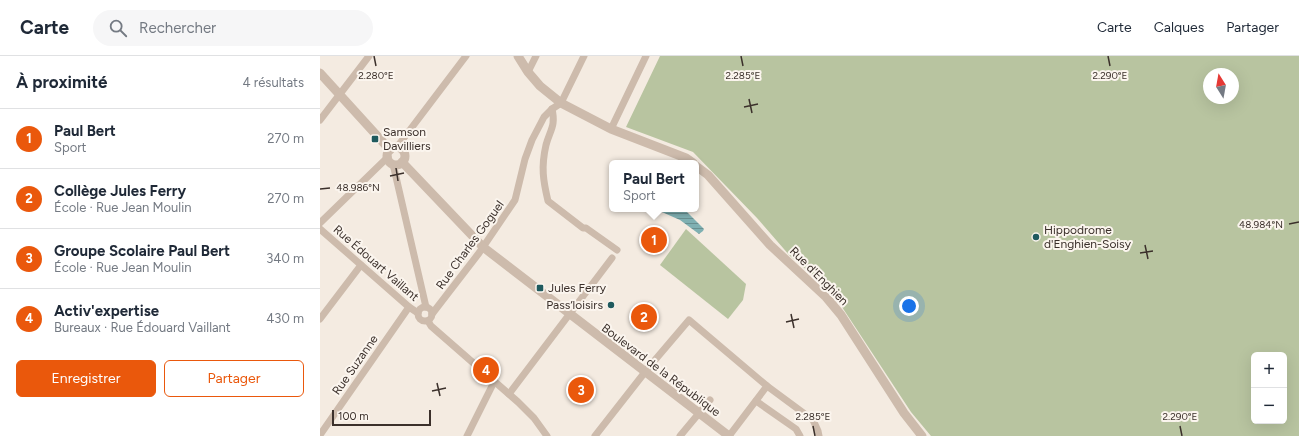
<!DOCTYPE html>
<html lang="fr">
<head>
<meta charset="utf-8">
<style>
  body { margin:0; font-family:Figtree,sans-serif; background:#f6f6f7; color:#1f2937 }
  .controls { position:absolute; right:12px; bottom:12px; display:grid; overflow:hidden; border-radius:6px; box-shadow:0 4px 16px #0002 }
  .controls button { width:36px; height:36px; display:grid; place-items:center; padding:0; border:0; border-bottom:1px solid #e0e1e3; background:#fff; color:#1f2937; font:20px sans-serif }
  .compass { position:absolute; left:883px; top:12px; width:36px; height:36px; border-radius:50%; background:#fff; box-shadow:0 4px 16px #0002; rotate:349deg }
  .scale { position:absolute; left:12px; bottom:10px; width:99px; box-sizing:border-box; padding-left:4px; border:2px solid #3b302b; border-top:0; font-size:11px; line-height:14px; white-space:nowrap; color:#3b302b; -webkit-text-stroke:3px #fbf5ee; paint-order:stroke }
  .you { position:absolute; left:589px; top:250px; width:14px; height:14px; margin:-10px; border:3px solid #fff; border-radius:50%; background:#1a73e8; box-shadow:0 0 0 6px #1a73e833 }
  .badge { display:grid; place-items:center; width:26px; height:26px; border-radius:50%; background:#ea580c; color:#fff; font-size:13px; font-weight:700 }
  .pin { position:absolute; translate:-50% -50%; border:2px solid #fff; box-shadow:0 1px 4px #0006 }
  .popup { position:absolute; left:289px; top:104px; width:90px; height:52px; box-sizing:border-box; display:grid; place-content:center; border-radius:6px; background:#fff; filter:drop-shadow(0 1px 3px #0005); font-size:13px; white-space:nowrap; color:#747a83 }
  .popup b { font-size:15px; color:#1f2937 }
  .popup::after { content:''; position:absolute; left:50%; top:100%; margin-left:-8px; border:8px solid transparent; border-top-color:#fff }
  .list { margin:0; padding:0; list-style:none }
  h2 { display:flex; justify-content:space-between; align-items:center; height:52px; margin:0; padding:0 16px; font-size:17px }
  h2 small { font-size:13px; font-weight:400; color:#747a83 }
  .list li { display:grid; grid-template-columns:26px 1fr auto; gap:12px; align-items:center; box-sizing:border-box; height:60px; padding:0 16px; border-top:1px solid #e0e1e3 }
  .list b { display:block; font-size:15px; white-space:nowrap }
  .list p { margin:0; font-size:13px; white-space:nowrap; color:#747a83 }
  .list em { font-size:13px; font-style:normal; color:#747a83 }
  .actions { display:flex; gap:8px; padding:12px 16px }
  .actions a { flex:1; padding:9px 0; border:1px solid #ea580c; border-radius:6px; text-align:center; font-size:14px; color:#ea580c }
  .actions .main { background:#ea580c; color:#fff }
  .icon { flex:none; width:22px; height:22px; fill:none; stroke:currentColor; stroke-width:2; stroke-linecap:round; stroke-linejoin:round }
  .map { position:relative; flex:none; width:979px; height:380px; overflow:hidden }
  header { display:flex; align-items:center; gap:24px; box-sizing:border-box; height:56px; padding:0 20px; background:#fff; border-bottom:1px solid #e0e1e3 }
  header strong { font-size:19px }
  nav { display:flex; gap:22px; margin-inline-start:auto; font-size:14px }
  .search { width:280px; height:36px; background:#f6f6f7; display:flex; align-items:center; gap:10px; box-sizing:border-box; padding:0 14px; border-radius:22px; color:#747a83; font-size:15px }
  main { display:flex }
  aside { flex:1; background:#fff }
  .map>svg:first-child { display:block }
  .grass { fill:#b8c4a0; fill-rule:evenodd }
  .water { fill:url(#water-rules) }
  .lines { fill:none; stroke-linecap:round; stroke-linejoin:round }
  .minor { stroke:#cdbbac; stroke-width:7 }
  .tertiary { stroke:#cdbbac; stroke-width:9 }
  .ticks { fill:none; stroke:#3b302b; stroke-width:1.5 }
  .poi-dot { fill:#1f5a5e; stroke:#fbf5ee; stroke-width:1.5 }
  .labels { text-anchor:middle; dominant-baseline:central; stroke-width:4; stroke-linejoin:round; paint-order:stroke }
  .poi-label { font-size:12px; fill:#3b302b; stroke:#fbf5ee; text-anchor:start }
  .street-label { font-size:12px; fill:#3b302b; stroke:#fbf5ee }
  .ticks-label { font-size:10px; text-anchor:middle; fill:#3b302b; stroke:#fbf5ee; stroke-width:4; stroke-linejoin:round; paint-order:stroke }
</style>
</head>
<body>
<header>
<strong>Carte</strong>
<div class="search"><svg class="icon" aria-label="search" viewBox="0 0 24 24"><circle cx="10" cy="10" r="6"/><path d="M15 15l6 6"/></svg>Rechercher</div>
<nav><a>Carte</a><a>Calques</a><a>Partager</a></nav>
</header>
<main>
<aside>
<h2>À proximité<small>4 résultats</small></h2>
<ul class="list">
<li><span class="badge">1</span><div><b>Paul Bert</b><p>Sport</p></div><em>270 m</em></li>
<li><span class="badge">2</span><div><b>Collège Jules Ferry</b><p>École · Rue Jean Moulin</p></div><em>270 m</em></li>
<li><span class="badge">3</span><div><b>Groupe Scolaire Paul Bert</b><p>École · Rue Jean Moulin</p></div><em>340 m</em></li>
<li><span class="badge">4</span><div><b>Activ'expertise</b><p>Bureaux · Rue Édouard Vaillant</p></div><em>430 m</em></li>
</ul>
<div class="actions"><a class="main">Enregistrer</a><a>Partager</a></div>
</aside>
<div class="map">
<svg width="979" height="380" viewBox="0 0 979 380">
  <defs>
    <pattern id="water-rules" width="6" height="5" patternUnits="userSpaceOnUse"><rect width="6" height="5" fill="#7fb0b2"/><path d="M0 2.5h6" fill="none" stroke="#699091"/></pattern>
  </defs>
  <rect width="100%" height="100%" fill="#f4ebe1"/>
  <g class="grass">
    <path d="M340 0H979V380H611L591 356 522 251 506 230 470 200 437 162 373 96 306 71ZM889 18H913V42H889ZM934 299H964V365H934Z"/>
    <path d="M366 173 426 228 423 244 408 263 340 209Z"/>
  </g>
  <path class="water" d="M335 153H364L384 173 383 175 379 178 360 164Z"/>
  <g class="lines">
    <g class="minor">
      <path d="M208 16 216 0"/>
      <path d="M232 53C236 70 230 74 226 89 221 111 223 124 228 145L263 172H266L297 194"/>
      <path d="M0 64 49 0"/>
      <path d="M291 73 326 0"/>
      <path d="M77 91 146 0"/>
      <path d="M73 108 106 251"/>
      <path d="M0 167 68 101"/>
      <path d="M0 173 89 251 98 257"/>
      <circle cx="105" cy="258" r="7"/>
      <path d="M112 258 159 197 195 144 205 103 212 84 224 61 232 53 241 47 264 0"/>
      <path d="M0 263 41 209"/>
      <path d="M108 265 111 270 198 346 214 362 227 380"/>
      <path d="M189 338 292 202"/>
      <path d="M436 345 476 373 480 380"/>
      <path d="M0 379 89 251"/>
      <path d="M147 380 174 326"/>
      <path d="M275 380 329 311 369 264 447 330 493 364 498 375 499 380"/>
      <path d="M360 380 390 344"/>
      <path d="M409 380 447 330"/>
    </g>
    <g class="tertiary">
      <path d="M198 0 208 16 220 30 241 47 291 73 366 102 373 107"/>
      <path d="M0 17 70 94"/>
      <circle cx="76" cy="100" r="9"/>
      <path d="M82 106 163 191 409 380"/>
      <path d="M376 110 388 119 450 189 506 241 521 259 584 357 602 380"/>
    </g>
  </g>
  <path class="ticks" d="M54 0 56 10M421 0 423 10M788 0 790 10M429 43 432 57M424 51 438 48M76 112 78 125M70 120 84 117M0 133 10 132M969 168 979 166M825 189 828 203M820 197 833 195M471 258 474 272M466 266 479 263M117 327 120 340M112 335 126 332M493 370 495 380M860 370 862 380"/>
  <g class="poi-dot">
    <rect x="51" y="79" width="8" height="8" rx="2"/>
    <circle cx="716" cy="181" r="4"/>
    <rect x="216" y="228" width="8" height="8" rx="2"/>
    <circle cx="291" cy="249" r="4"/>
  </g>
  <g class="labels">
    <g class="poi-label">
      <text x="63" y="76">Samson<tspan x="63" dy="14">Davilliers</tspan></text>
      <text x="724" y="174">Hippodrome<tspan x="724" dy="14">d'Enghien-Soisy</tspan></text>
      <text x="228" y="232">Jules Ferry</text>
      <text x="283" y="249" text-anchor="end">Pass’loisirs</text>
    </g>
    <g class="street-label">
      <text transform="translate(150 189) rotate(-54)">Rue Charles Goguel</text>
      <text transform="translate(56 207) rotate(41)">Rue Édouart Vaillant</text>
      <text transform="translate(499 220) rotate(45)">Rue d'Enghien</text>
      <text transform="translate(35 309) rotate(-55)">Rue Suzanne</text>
      <text transform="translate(341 314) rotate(37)">Boulevard de la République</text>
    </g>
  </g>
  <g class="ticks-label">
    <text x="56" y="23">2.280°E</text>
    <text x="423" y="23">2.285°E</text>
    <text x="790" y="23">2.290°E</text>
    <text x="38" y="135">48.986°N</text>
    <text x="941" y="172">48.984°N</text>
    <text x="493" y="364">2.285°E</text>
    <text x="860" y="364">2.290°E</text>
  </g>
</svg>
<div class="controls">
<button>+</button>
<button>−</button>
</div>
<svg class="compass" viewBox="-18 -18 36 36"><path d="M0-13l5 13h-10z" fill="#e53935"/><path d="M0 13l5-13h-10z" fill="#747a83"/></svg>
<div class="scale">100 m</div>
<div class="you"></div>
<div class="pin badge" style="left:334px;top:184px">1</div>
<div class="popup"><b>Paul Bert</b>Sport</div>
<div class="pin badge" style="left:324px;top:261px">2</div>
<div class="pin badge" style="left:261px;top:334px">3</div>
<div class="pin badge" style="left:166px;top:314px">4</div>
</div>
</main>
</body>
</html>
